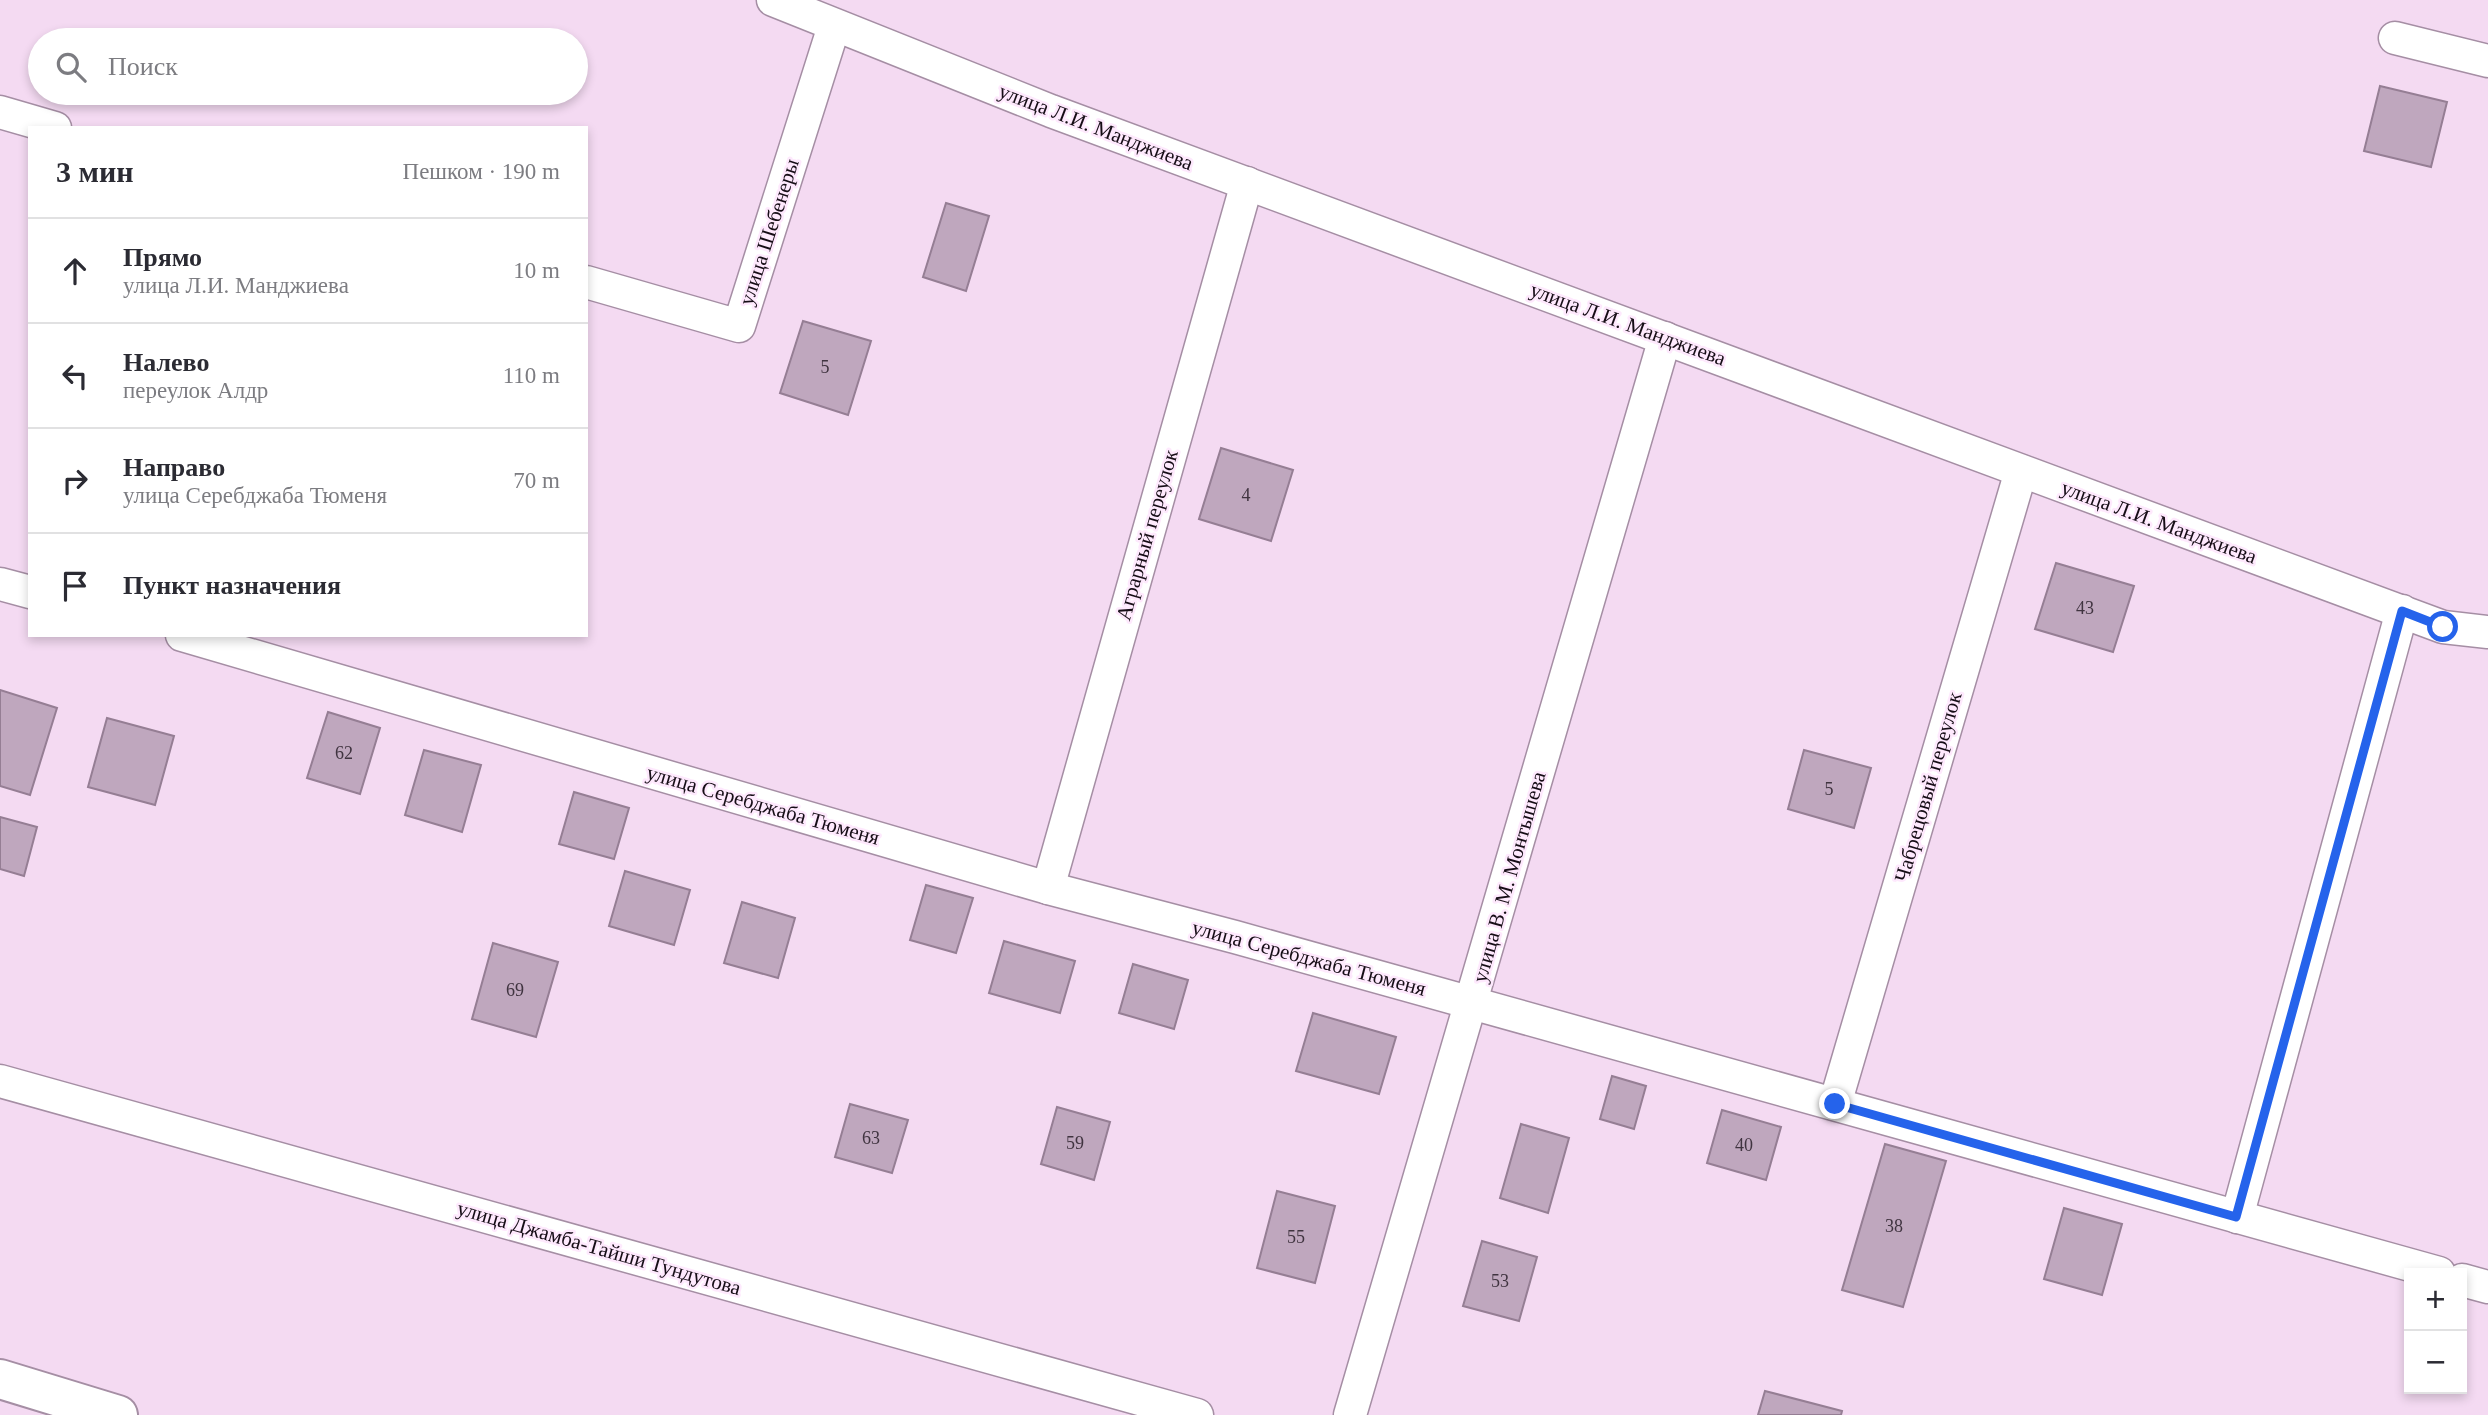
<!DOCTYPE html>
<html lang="ru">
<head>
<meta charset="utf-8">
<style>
  body { margin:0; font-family:Georgia,serif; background:#f2f2f3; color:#2b2b33 }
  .controls { position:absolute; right:21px; bottom:21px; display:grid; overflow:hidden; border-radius:0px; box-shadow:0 4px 10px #0003 }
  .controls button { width:63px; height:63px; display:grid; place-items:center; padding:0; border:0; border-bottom:2px solid #e1e1e2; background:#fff; color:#2b2b33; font:35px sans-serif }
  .stop { position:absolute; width:21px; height:21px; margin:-16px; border:5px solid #2563eb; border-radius:50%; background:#fff }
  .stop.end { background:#2563eb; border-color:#fff; box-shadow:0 2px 7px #0008 }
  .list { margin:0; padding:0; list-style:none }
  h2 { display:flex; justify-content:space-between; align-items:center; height:91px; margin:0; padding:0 28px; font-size:30px }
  h2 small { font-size:23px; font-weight:400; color:#7c7c81 }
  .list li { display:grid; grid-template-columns:46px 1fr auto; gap:21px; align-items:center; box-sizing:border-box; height:105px; padding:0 28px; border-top:2px solid #e1e1e2 }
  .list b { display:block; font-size:26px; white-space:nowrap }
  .list p { margin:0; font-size:23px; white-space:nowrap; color:#7c7c81 }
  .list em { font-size:23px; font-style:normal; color:#7c7c81 }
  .icon { flex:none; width:38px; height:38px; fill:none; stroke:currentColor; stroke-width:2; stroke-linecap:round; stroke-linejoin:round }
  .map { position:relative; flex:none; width:2488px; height:1415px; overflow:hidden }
  .search { position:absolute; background:#fff; box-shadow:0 4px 10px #0003; left:28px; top:28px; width:560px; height:77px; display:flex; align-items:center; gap:18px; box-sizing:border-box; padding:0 24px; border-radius:38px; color:#7c7c81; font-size:26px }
  .panel { position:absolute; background:#fff; box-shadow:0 4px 10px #0003; left:28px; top:126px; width:560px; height:511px; border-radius:0px }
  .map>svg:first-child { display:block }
  .building { fill:#bfa7be; stroke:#957e94; stroke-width:2 }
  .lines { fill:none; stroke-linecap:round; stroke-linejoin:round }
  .minor-casing { stroke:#a58ea4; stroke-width:35 }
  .trunk-casing { stroke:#a58ea4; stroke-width:42 }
  .minor { stroke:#fff; stroke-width:32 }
  .trunk { stroke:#fff; stroke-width:38 }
  .route { stroke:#2563eb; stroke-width:9 }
  .labels { text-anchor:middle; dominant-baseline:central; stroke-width:5; stroke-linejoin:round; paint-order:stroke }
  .number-label { font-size:18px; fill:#403440 }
  .street-label { font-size:21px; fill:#160d16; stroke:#fee9fd }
</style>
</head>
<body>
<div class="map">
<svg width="2488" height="1415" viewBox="0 0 2488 1415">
  <rect width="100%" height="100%" fill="#f4daf2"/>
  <g class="building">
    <path d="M2380 86 2447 102 2431 167 2364 151Z"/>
    <path d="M946 203 989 216 966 291 923 277Z"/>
    <path d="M803 321 871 341 848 415 780 393Z"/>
    <path d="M1221 448 1293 470 1271 541 1199 519Z"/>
    <path d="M2056 563 2134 586 2113 652 2035 629Z"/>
    <path d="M0 690 57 708 30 795 0 786Z"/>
    <path d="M328 712 380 728 360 794 307 778Z"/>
    <path d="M107 718 174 736 155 805 88 787Z"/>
    <path d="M424 750 481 765 462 832 405 815Z"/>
    <path d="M1804 750 1871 768 1854 828 1788 809Z"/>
    <path d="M574 792 629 808 614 859 559 844Z"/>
    <path d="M0 817 37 827 24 876 0 869Z"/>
    <path d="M625 871 690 890 674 945 609 926Z"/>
    <path d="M926 885 973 898 956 953 910 940Z"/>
    <path d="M742 902 795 918 778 978 724 963Z"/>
    <path d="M1004 941 1075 961 1060 1013 989 993Z"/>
    <path d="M493 943 558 962 536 1037 472 1019Z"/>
    <path d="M1133 964 1188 980 1174 1029 1119 1013Z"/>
    <path d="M1313 1013 1396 1037 1379 1094 1296 1071Z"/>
    <path d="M1612 1076 1646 1086 1634 1129 1600 1119Z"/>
    <path d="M850 1104 908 1120 892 1173 835 1157Z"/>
    <path d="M1057 1107 1110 1122 1094 1180 1041 1164Z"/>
    <path d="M1722 1110 1781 1127 1766 1180 1707 1163Z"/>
    <path d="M1521 1124 1569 1138 1548 1213 1500 1198Z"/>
    <path d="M1885 1144 1946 1161 1903 1307 1842 1290Z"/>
    <path d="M1277 1191 1335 1206 1315 1283 1257 1268Z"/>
    <path d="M2064 1208 2122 1224 2102 1295 2044 1279Z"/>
    <path d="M1482 1241 1537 1257 1519 1321 1463 1306Z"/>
    <path d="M1765 1391 1842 1411 1841 1415H1758Z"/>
  </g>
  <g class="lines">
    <defs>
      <g id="minor">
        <path d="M773 0 1051 111 2443 627 2488 632"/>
        <path d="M2395 38 2488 61"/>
        <path d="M0 112 55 128"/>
        <path d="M586 282 739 326 834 26"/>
        <path d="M0 584 30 592"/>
        <path d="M182 635 1048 888 1235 937 2439 1273"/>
        <path d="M1048 888 1247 183"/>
        <path d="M0 1081 1197 1415"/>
        <path d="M1835 1104 2021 471"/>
        <path d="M2237 1217 2402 611"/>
        <path d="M2462 1280 2488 1287"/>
        <path d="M1350 1415 1665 338"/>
      </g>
      <path id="trunk" d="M0 1379 118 1415"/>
    </defs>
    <use href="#minor" class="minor-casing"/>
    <use href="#trunk" class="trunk-casing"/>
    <use href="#minor" class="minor"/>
    <use href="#trunk" class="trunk"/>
  </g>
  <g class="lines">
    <path class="route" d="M1835 1104 2236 1217 2402 611 2443 627"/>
  </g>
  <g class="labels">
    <g class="number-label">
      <text x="825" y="367">5</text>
      <text x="1246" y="495">4</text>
      <text x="2085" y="608">43</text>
      <text x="344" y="753">62</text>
      <text x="1829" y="789">5</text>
      <text x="515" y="990">69</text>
      <text x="871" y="1138">63</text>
      <text x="1075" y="1143">59</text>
      <text x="1744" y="1145">40</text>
      <text x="1894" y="1226">38</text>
      <text x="1296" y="1237">55</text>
      <text x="1500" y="1281">53</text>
    </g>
    <g class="street-label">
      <text transform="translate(1096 127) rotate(21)">улица Л.И. Манджиева</text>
      <text transform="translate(769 232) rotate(-72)">улица Шебенеры</text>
      <text transform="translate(1628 324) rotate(20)">улица Л.И. Манджиева</text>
      <text transform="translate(2159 522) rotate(20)">улица Л.И. Манджиева</text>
      <text transform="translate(1147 535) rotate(-74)">Аграрный переулок</text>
      <text transform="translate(1928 787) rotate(-74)">Чабрецовый переулок</text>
      <text transform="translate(763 805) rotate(16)">улица Серебджаба Тюменя</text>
      <text transform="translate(1509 877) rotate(-74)">улица В. М. Монтышева</text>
      <text transform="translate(1309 958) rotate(15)">улица Серебджаба Тюменя</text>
      <text transform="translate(599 1248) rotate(16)">улица Джамба-Тайши Тундутова</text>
    </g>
  </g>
</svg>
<div class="controls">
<button>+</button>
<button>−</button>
</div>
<div class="stop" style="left:2443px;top:627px"></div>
<div class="stop end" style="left:1835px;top:1104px"></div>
<div class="search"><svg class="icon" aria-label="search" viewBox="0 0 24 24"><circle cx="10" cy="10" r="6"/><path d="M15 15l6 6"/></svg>Поиск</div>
<section class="panel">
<h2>3 мин<small>Пешком · 190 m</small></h2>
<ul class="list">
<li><svg class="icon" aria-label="ahead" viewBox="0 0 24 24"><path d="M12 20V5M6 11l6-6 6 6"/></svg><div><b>Прямо</b><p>улица Л.И. Манджиева</p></div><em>10 m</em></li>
<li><svg class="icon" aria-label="left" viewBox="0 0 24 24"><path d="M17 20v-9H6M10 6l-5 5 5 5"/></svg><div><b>Налево</b><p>переулок Алдр</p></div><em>110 m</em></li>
<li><svg class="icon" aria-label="right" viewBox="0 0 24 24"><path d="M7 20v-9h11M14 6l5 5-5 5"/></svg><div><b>Направо</b><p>улица Серебджаба Тюменя</p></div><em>70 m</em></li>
<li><svg class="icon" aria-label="arrive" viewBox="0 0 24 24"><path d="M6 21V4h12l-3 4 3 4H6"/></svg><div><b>Пункт назначения</b></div></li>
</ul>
</section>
</div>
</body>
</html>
